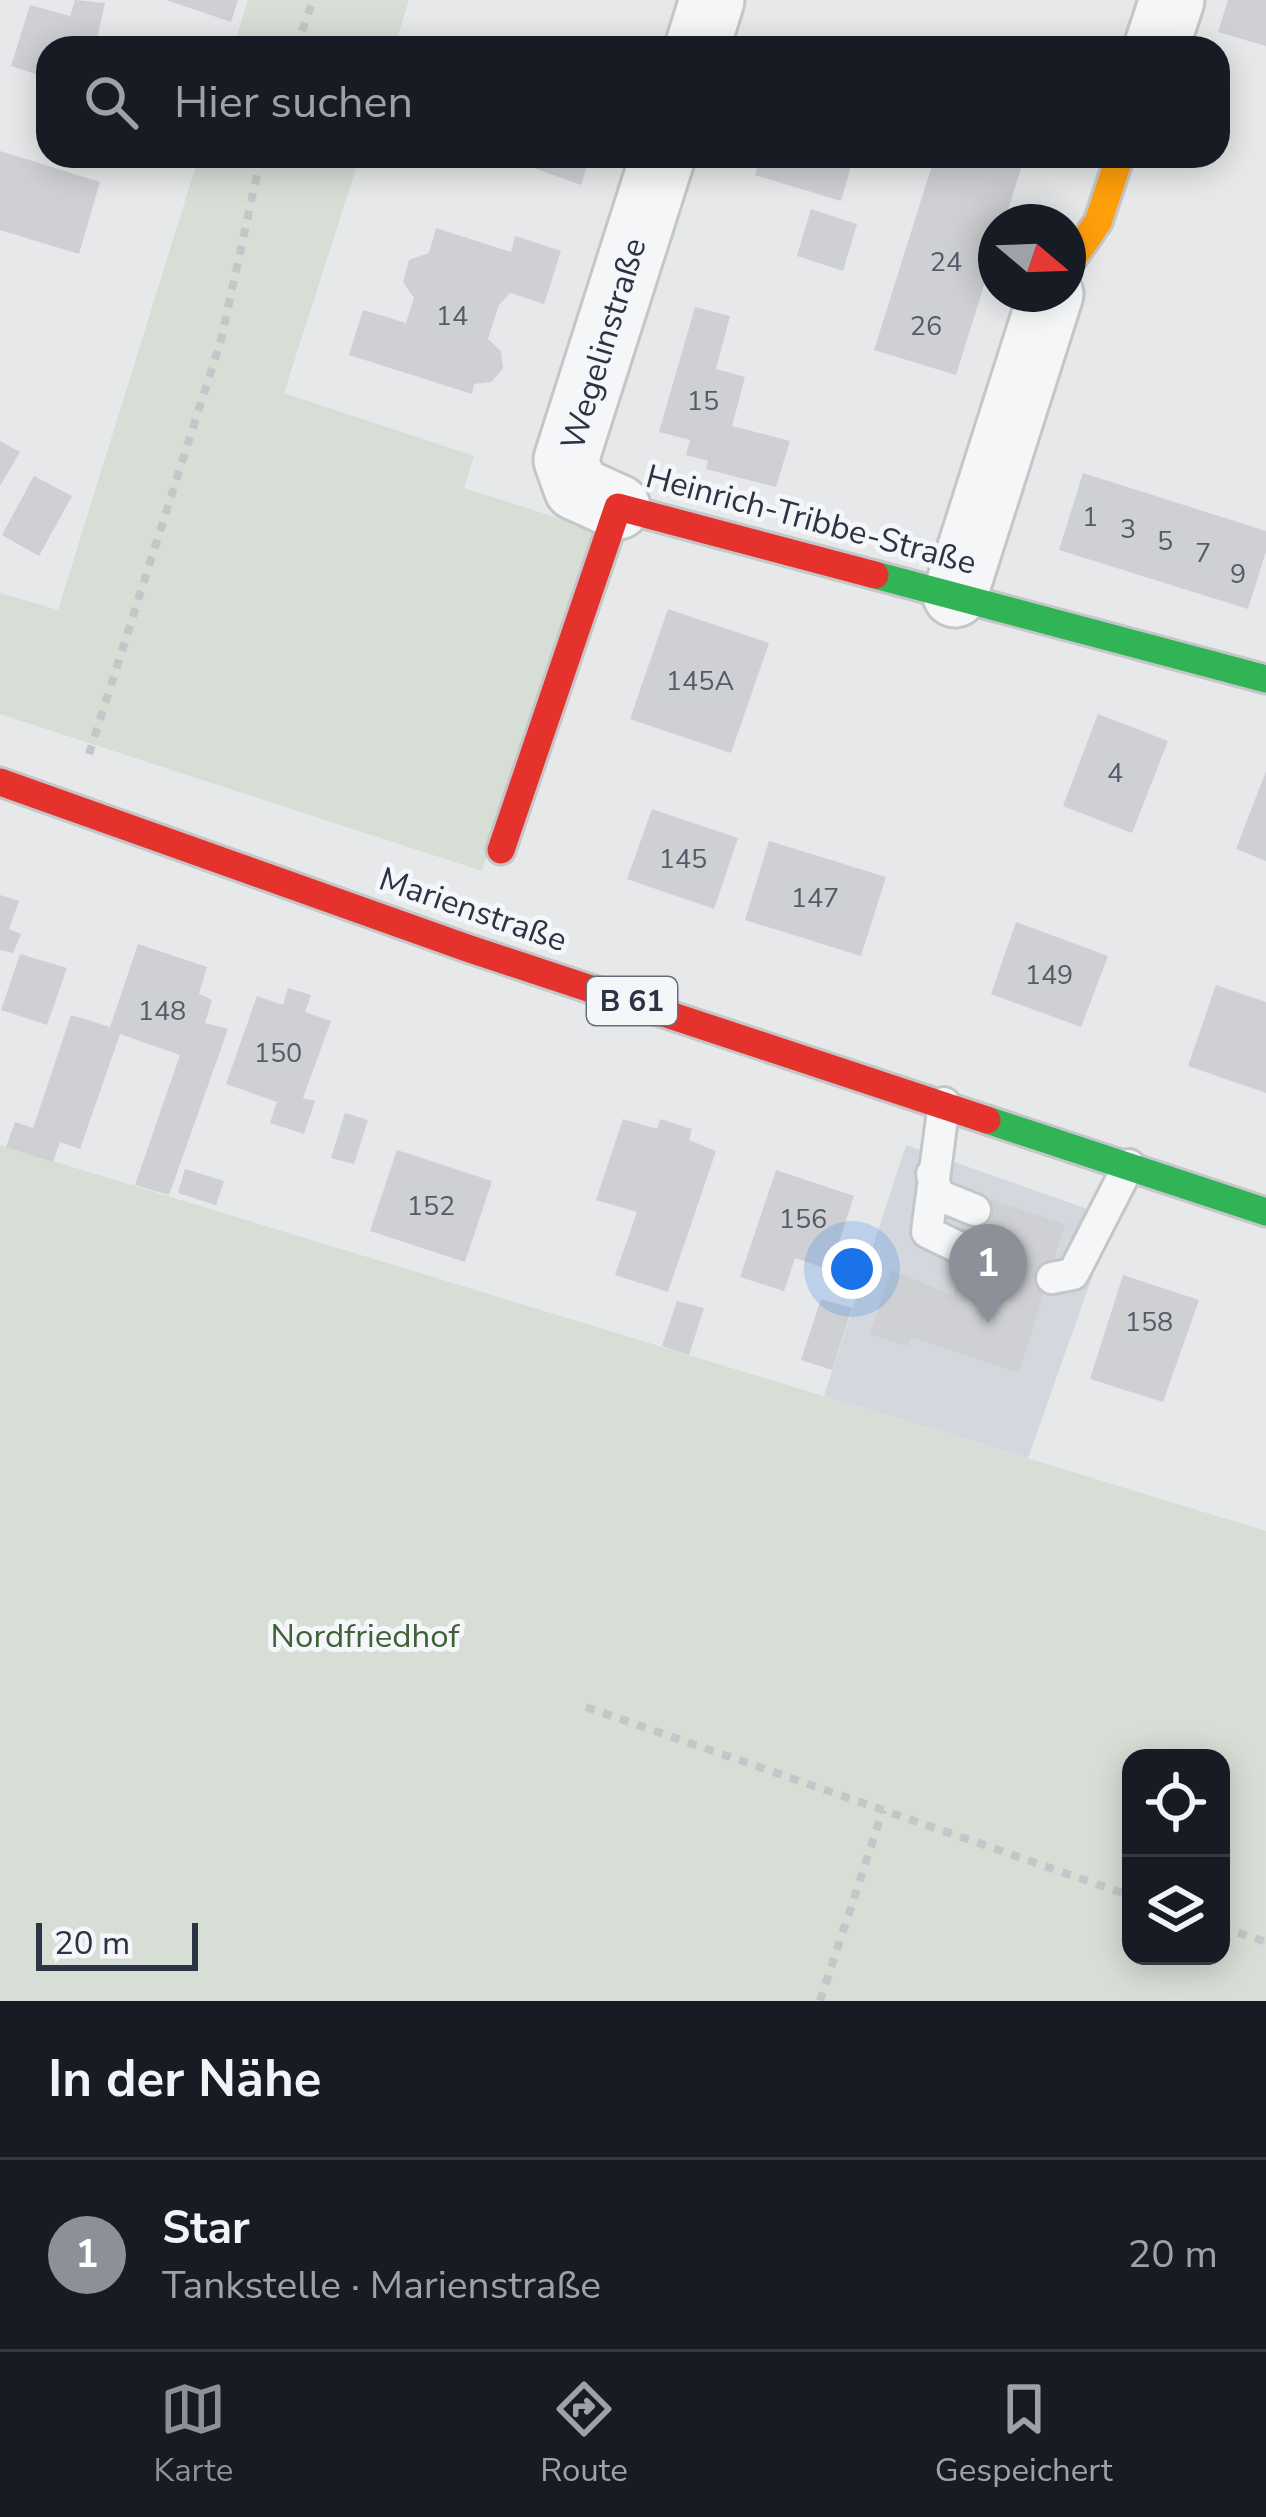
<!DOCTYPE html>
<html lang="de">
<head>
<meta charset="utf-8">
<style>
  body { margin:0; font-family:"Nunito Sans",sans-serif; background:#20242c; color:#f1f3f6 }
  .controls { position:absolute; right:36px; bottom:36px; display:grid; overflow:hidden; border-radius:24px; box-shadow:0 6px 30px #0003 }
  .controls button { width:108px; height:108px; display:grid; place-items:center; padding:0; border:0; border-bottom:3px solid #363941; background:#171b24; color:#f1f3f6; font:60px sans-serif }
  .compass { position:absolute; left:978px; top:204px; width:108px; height:108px; border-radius:50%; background:#171b24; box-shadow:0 6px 30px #0003; rotate:109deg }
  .scale { position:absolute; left:36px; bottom:30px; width:162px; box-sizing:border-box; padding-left:12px; border:6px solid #2b3445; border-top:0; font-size:33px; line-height:42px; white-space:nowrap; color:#2b3445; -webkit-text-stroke:9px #f4f6f9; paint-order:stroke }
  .you { position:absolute; left:852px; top:1269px; width:42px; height:42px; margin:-30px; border:9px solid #fff; border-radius:50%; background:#1a73e8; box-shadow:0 0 0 18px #1a73e833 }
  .badge { display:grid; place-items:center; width:78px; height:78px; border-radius:50%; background:#8c9099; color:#fff; font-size:39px; font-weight:700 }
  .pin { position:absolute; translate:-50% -99px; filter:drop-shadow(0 3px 6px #0008) }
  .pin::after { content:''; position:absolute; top:63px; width:42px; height:36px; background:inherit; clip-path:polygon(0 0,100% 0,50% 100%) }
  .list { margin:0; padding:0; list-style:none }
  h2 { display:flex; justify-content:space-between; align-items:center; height:156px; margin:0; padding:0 48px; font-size:51px }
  h2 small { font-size:39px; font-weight:400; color:#9ea1a6 }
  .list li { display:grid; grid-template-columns:78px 1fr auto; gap:36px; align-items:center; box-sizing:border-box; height:192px; padding:0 48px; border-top:3px solid #363941 }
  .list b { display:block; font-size:45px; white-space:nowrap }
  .list p { margin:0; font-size:39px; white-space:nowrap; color:#9ea1a6 }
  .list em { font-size:39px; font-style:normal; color:#9ea1a6 }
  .icon { flex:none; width:66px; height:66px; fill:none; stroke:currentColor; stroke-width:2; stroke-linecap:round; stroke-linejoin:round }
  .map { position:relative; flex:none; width:1266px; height:2001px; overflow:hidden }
  .search { position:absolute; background:#171b24; box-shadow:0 6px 30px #0003; left:36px; right:36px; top:36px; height:132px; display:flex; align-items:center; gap:30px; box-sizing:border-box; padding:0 42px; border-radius:36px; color:#9ea1a6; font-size:45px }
  .sheet { height:348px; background:#171b24 }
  nav { display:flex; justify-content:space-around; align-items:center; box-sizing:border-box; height:168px; border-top:3px solid #363941; background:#171b24; font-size:33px; color:#9ea1a6 }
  nav a { display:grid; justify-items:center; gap:6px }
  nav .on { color:#8c9099 }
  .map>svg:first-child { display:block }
  .built { fill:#d4d7dd }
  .green { fill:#d6ded6; fill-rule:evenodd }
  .building { fill:#ced0d3 }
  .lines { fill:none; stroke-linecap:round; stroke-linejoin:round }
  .lane-casing { stroke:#c4c6c8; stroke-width:36 }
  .street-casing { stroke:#c4c6c8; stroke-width:69 }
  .fast-casing { stroke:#c4c6c8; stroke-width:33 }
  .slow-casing { stroke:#c4c6c8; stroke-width:33 }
  .jam-casing { stroke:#c4c6c8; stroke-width:33 }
  .path { stroke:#c5c6ca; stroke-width:8; stroke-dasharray:9 9; stroke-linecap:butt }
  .lane { stroke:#f5f6f7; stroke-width:30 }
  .street { stroke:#f5f6f7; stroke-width:63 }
  .fast { stroke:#30b455; stroke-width:27 }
  .slow { stroke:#ff9f0a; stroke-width:27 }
  .jam { stroke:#e5322d; stroke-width:27 }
  .labels { text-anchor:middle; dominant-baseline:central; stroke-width:10; stroke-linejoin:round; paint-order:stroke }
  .number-label { font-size:27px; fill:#545c69 }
  .shield { fill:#f4f6f9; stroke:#676e7b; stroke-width:3 }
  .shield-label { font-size:30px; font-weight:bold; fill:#2b3445 }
  .street-label { font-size:33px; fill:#2b3445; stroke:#f4f6f9 }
  .park-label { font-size:33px; fill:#3f6138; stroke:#f4f6f9 }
</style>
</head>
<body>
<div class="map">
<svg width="1266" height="2001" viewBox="0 0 1266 2001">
  <rect width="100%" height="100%" fill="#e6e8ea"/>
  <path class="built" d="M906 1145 1113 1218 1028 1458 824 1396Z"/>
  <g class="green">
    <path d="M248 0H409L394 48H233Z"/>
    <path d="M199 156H360L284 393 474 456 464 488 596 530 482 871 0 714V593L58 610Z"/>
    <path d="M0 1145 1266 1531V2001H0ZM1131 1758H1221V1956H1131Z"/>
  </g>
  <g class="building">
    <path d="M75 0 105 3 95 48H48V78L11 66 30 5 70 16Z"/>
    <path d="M166 0H238L231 22Z"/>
    <path d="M1228 0H1266V46L1218 32Z"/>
    <path d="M0 151 100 182 79 254 0 230Z"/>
    <path d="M500 156H590L581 185Z"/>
    <path d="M761 156H848L853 159 841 201 755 175Z"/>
    <path d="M935 156H1025L1004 222H996V247L956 375 874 350Z"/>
    <path d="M811 209 857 224 843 271 797 256Z"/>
    <path d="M436 228 511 252 515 236 561 251 544 304 510 293 499 305 488 339 501 351 503 369 491 382 474 384 472 394 349 355 363 310 406 323 414 298 403 282 409 260 429 253Z"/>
    <path d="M695 307 730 316 716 369 745 377 732 426 790 441 776 487 706 469 708 461 686 455 690 440 659 432Z"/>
    <path d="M0 441 20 452 0 486Z"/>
    <path d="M1083 473 1266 531V551L1248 609 1059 550Z"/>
    <path d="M34 476 72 496 39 556 2 535Z"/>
    <path d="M668 609 769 643 731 753 630 719Z"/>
    <path d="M1098 714 1168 741 1132 833 1063 806Z"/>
    <path d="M1266 771V861L1236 849Z"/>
    <path d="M652 809 738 838 714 909 627 879Z"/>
    <path d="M769 841 886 877 861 956 745 920Z"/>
    <path d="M0 895 19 901 9 929 21 934 13 953 0 950Z"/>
    <path d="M1016 922 1108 956 1081 1027 991 994Z"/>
    <path d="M138 944 207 967 199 994 212 1000 205 1023 228 1029 169 1195 135 1185 180 1055 120 1034 80 1149 60 1142 53 1162 6 1147 15 1122 33 1128 71 1015 110 1027Z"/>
    <path d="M20 954 67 968 47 1025 1 1010Z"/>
    <path d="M1216 985 1266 1002V1093L1188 1066Z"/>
    <path d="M288 988 311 995 305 1012 331 1021 303 1098 315 1101 304 1134 270 1123 277 1102 226 1084 257 996 283 1005Z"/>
    <path d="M345 1113 368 1120 354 1164 331 1158Z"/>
    <path d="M623 1119 657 1129 660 1119 692 1129 689 1140 716 1151 668 1292 615 1275 637 1212 596 1200Z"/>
    <path d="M397 1150 492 1181 465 1262 370 1231Z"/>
    <path d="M185 1169 224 1181 216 1205 178 1193Z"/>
    <path d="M776 1170 854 1196 830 1270 795 1258 784 1291 740 1277Z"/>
    <path d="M987 1198 1065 1224 1019 1373 911 1337 908 1346 870 1334 891 1270 953 1295Z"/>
    <path d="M1123 1275 1199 1300 1163 1402 1090 1379Z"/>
    <path d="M821 1299 852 1308 832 1370 801 1360Z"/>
    <path d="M677 1301 704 1308 689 1355 662 1346Z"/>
  </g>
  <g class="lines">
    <defs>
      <g id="lane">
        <path d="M944 1103 927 1232 962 1249"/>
        <path d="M932 1174 938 1195 975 1210"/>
        <path d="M1052 1278 1073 1274 1129 1165"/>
      </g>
      <g id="street">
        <path d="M697 48 712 0"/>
        <path d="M1156 48 1172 0"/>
        <path d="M618 507 576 488 566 460 663 156"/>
        <path d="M955 595 1051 294"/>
      </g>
      <g id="fast">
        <path d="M875 575 1266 679"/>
        <path d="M987 1120 1266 1212"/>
      </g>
      <path id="slow" d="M1068 265 1098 222 1120 156"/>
      <g id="jam">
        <path d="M0 782 467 948 987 1120"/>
        <path d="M501 850 618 507 875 575"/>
      </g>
    </defs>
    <use href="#lane" class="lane-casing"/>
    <use href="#street" class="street-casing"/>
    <use href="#fast" class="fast-casing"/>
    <use href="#slow" class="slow-casing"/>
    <use href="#jam" class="jam-casing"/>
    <g class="path">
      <path d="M296 48 313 0"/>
      <path d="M89 754 221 340 261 156"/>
      <path d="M586 1707 1131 1896"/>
      <path d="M1221 1927 1266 1942"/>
      <path d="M820 2001 883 1810"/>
    </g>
    <use href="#lane" class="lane"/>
    <use href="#street" class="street"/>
    <use href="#fast" class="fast"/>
    <use href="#slow" class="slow"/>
    <use href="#jam" class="jam"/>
  </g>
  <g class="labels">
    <g class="number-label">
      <text x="946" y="262">24</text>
      <text x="452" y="316">14</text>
      <text x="926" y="326">26</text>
      <text x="703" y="401">15</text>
      <text x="1090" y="517">1</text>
      <text x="1128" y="529">3</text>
      <text x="1165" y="541">5</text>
      <text x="1203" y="553">7</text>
      <text x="1238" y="574">9</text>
      <text x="700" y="681">145A</text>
      <text x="1115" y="773">4</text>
      <text x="683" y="859">145</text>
      <text x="815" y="898">147</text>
      <text x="1049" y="975">149</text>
      <text x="162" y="1011">148</text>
      <text x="278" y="1053">150</text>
      <text x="431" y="1206">152</text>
      <text x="803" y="1219">156</text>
      <text x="1149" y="1322">158</text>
    </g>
    <rect class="shield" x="587" y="977" width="90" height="48" rx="9"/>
    <g class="shield-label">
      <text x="632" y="1001">B 61</text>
    </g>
    <g class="street-label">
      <text transform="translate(604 344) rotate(-73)">Wegelinstraße</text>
      <text transform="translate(811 520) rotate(15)">Heinrich-Tribbe-Straße</text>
      <text transform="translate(473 910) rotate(19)">Marienstraße</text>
    </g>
    <g class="park-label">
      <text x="365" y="1636">Nordfriedhof</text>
    </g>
  </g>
</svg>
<div class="controls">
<button><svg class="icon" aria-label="locate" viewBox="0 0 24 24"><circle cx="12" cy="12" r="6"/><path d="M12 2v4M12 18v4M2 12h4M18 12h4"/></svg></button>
<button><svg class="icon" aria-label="layers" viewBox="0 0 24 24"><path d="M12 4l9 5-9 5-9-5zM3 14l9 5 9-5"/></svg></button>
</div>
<svg class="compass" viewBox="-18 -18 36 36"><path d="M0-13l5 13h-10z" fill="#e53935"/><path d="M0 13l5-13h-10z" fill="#9ea1a6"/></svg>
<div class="scale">20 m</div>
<div class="you"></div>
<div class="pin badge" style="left:988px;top:1323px">1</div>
<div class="search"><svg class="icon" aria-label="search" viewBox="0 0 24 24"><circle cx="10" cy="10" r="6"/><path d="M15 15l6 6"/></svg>Hier suchen</div>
</div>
<section class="sheet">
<h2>In der Nähe<small></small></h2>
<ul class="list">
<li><span class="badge">1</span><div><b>Star</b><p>Tankstelle · Marienstraße</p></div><em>20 m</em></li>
</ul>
</section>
<nav>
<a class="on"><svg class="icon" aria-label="map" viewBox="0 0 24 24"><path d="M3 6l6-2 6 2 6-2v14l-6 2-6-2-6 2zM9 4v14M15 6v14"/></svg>Karte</a>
<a><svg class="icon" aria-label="directions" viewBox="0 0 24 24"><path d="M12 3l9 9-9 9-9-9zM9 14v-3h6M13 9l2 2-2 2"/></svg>Route</a>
<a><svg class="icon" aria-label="saved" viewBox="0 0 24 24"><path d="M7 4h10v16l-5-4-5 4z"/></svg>Gespeichert</a>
</nav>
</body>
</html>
